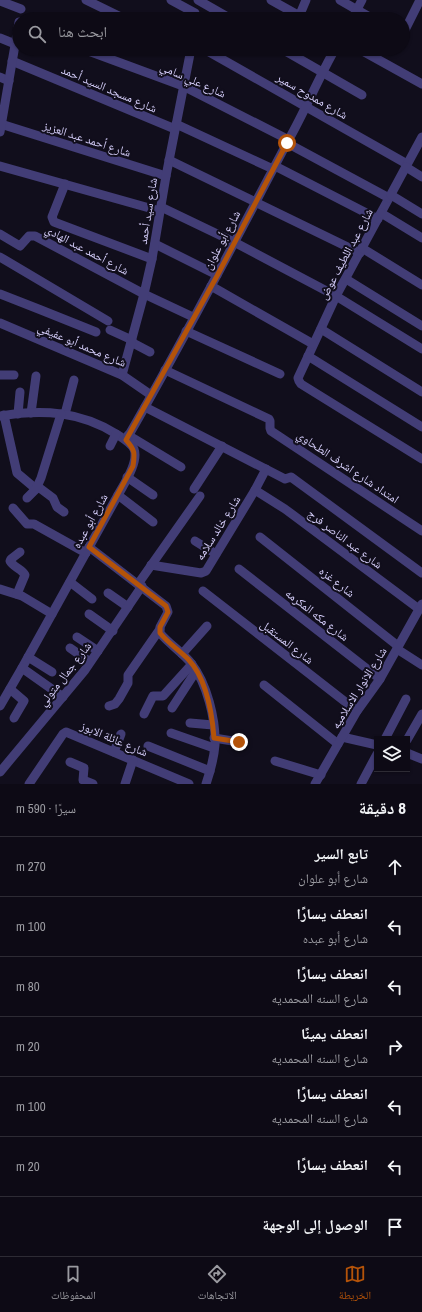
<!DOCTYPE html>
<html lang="ar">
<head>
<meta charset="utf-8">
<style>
  body { margin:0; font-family:"Archivo Narrow","Noto Naskh Arabic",sans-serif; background:#16131e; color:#f1f3f6; direction:rtl }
  .controls { position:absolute; right:12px; bottom:12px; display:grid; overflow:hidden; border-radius:0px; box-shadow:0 1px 3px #0004 }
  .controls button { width:36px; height:36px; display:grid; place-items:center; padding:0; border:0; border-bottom:1px solid #2d2b34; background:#0d0a15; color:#f1f3f6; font:20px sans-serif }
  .stop { position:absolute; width:12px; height:12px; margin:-9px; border:3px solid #b45309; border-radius:50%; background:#fff }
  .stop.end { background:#b45309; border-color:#fff; box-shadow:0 1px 4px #0008 }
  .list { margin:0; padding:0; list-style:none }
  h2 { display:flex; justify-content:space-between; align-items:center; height:52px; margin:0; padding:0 16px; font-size:17px }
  h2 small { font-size:13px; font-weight:400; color:#9a9aa0 }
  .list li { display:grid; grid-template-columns:26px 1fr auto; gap:12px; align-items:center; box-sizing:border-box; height:60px; padding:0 16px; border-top:1px solid #2d2b34 }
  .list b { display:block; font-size:15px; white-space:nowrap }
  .list p { margin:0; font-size:13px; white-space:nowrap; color:#9a9aa0 }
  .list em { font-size:13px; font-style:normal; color:#9a9aa0 }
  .icon { flex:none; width:22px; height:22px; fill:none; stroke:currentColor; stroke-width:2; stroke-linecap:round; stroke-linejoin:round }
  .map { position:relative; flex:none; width:422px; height:784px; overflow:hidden; direction:ltr }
  .search { position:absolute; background:#0d0a15; box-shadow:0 1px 3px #0004; left:12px; right:12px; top:12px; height:44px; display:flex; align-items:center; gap:10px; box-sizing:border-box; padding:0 14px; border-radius:22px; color:#9a9aa0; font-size:15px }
  .sheet { height:472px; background:#0d0a15 }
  nav { display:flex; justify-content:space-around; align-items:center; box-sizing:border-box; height:56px; border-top:1px solid #2d2b34; background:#0d0a15; font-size:11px; color:#9a9aa0 }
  nav a { display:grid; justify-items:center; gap:2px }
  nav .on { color:#b45309 }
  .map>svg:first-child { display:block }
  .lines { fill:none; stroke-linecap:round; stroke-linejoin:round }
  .minor { stroke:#423d76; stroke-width:9 }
  .route { stroke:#b45309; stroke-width:5 }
  .labels { text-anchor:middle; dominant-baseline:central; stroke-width:4; stroke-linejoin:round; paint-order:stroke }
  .street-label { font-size:12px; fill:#d5cefa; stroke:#110e1c }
</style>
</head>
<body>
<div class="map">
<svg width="422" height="784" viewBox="0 0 422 784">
  <rect width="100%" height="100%" fill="#110e1c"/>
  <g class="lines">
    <g class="minor">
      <path d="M86 0 125 19"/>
      <path d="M171 0 195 13"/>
      <path d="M198 0 231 19"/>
      <path d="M271 0 305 19"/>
      <path d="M340 0 373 19"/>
      <path d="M0 1 21 9"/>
      <path d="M298 19 306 0"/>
      <path d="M352 19 362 0"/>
      <path d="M403 33 404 32 420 0"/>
      <path d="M0 38 15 44"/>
      <path d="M83 49 183 86 289 140"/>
      <path d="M204 49 407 164"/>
      <path d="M282 49 362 95"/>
      <path d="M359 49 422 84"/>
      <path d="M12 61 175 129"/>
      <path d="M0 77 9 81"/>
      <path d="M1 124 166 176"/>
      <path d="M176 124 273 169"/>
      <path d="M0 132 19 22"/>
      <path d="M422 137 336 296 298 378 299 381 301 384 422 459"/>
      <path d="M287 143 389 198"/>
      <path d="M169 160 360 253"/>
      <path d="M0 166 160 211"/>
      <path d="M275 166 378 219"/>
      <path d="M406 167 422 177"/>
      <path d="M65 184 52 217 54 222 152 259"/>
      <path d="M391 195 422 214"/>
      <path d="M161 207 234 242 336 296 422 349"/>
      <path d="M381 213 422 238"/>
      <path d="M0 234 20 246 29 236H35L144 294 193 317"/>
      <path d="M155 244 217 275"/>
      <path d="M362 248 422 285"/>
      <path d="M0 257 108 321"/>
      <path d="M346 279 422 326"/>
      <path d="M211 286 313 344"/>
      <path d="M0 294 41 310 96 332"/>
      <path d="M0 323 122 375 151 395"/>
      <path d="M321 329 422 392"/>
      <path d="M110 330 132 340"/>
      <path d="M186 331 280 374"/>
      <path d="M131 342 150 352"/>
      <path d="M308 356 422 427"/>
      <path d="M165 370 269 419 270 421V428L271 431 422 531"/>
      <path d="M0 375H14"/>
      <path d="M122 375 144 294 152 259 166 176 191 49"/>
      <path d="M145 407 285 479 291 477 422 573"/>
      <path d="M31 413 36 376"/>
      <path d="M18 414 20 392"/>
      <path d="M65 414 74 380"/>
      <path d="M4 415 17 473 36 489"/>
      <path d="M0 416C42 409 81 411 118 435 124 439 131 443 134 449 139 462 124 484 118 495L22 668 0 706"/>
      <path d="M128 435 181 467"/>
      <path d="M126 440C183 342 235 241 288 141 305 111 318 79 335 49"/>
      <path d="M110 446 116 434"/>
      <path d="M127 477 153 495"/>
      <path d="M37 486 53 498 57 507 64 512"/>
      <path d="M194 489 222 446"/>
      <path d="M255 490 285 509 419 609"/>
      <path d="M118 495 153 522"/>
      <path d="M27 498 36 489 41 478 61 414"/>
      <path d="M13 508 27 524H34L86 553"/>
      <path d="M260 537 398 646"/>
      <path d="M195 541 216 554"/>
      <path d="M89 547 166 606 168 612 160 627V633C169 644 182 652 191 663 207 683 216 720 215 745 214 758 210 772 206 784"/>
      <path d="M151 565 201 573 206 571 255 490 266 469"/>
      <path d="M239 569 380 679"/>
      <path d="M70 582 92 599"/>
      <path d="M138 584 200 496"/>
      <path d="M0 589 22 596 52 614"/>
      <path d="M203 591 357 711"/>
      <path d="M108 593 128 607"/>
      <path d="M17 594 25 575C22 569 13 567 10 561L11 559 20 552"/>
      <path d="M89 614 113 631"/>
      <path d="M77 637 98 651"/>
      <path d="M70 648 90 662"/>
      <path d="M397 649 422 665"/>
      <path d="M182 654 207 626"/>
      <path d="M28 657 52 672"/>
      <path d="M22 668 63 697"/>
      <path d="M264 685 338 744"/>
      <path d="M10 689 24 701 14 718"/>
      <path d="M109 706 115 704 119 699 128 683V675L160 629"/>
      <path d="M172 708 196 671"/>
      <path d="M144 714 153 696H163L192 664"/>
      <path d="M190 723 213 725"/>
      <path d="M171 733 214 748"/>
      <path d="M342 737 377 745"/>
      <path d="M214 738 239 742"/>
      <path d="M385 739 406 699"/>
      <path d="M407 740 422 714"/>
      <path d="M148 746 210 771"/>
      <path d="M114 752 121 734"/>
      <path d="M407 753 422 759"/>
      <path d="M275 761 321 775"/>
      <path d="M70 762 84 768 83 780 93 784"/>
      <path d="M0 772 85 670 142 586"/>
      <path d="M29 784 63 734 66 732 189 784"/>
      <path d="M125 784 133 760"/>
      <path d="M315 784 357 711 380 679 422 604"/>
      <path d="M361 784 377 754"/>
    </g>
  </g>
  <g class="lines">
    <path class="route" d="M239 742 214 738C212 712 206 678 188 659 179 650 168 643 160 633V627L168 612 166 606 89 547 133 466C135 453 135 450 126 440L217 276 287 143"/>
  </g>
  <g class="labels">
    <g class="street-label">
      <text transform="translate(193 80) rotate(24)">شارع علي سامي</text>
      <text transform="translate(109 89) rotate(23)">شارع مسجد السيد أحمد</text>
      <text transform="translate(312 96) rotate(30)">شارع ممدوح سمير</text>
      <text transform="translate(87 139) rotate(18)">شارع أحمد عبد العزيز</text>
      <text transform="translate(148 211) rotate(-81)">شارع سيد أحمد</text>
      <text transform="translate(222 240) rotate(-62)">شارع أبو علوان</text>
      <text transform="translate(87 250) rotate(28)">شارع أحمد عبد الهادي</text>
      <text transform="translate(346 254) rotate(-62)">شارع عبد اللطيف عوض</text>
      <text transform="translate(82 345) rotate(23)">شارع محمد أبو عفيفي</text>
      <text transform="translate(348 467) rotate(34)">امتداد شارع اشرف الطحاوي</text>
      <text transform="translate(90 521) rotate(-61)">شارع أبو عبده</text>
      <text transform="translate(218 528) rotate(-58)">شارع خالد سلامه</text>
      <text transform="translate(345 539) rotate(37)">شارع عبد الناصر فرج</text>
      <text transform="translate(337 582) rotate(38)">شارع غزه</text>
      <text transform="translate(317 615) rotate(38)">شارع مكه المكرمه</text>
      <text transform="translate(287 642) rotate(38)">شارع المستقبل</text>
      <text transform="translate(65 674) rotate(-52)">شارع جمال متولي</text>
      <text transform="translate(359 688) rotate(-58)">شارع الانوار الاسلاميه</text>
      <text transform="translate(114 739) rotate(23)">شارع عائلة الابوز</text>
    </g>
  </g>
</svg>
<div class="controls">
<button><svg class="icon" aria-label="layers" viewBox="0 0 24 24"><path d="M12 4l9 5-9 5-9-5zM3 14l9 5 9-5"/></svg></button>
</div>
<div class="stop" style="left:287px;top:143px"></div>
<div class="stop end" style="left:239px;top:742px"></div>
<div class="search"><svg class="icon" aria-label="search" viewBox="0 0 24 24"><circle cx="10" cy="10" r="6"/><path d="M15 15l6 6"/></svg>ابحث هنا</div>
</div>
<section class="sheet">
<h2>8 دقيقة<small>سيرًا · 590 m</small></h2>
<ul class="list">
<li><svg class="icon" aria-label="ahead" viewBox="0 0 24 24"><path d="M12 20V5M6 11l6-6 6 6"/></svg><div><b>تابع السير</b><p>شارع أبو علوان</p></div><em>270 m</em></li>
<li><svg class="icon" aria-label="left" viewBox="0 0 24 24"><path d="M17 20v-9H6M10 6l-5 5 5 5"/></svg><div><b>انعطف يسارًا</b><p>شارع أبو عبده</p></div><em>100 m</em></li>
<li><svg class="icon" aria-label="left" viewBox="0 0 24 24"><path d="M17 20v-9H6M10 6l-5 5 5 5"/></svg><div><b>انعطف يسارًا</b><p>شارع السنه المحمديه</p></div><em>80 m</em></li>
<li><svg class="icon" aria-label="right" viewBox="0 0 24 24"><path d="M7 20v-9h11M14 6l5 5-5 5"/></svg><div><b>انعطف يمينًا</b><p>شارع السنه المحمديه</p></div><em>20 m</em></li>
<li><svg class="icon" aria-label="left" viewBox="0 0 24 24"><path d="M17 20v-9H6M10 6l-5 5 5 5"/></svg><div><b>انعطف يسارًا</b><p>شارع السنه المحمديه</p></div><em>100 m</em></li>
<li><svg class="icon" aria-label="left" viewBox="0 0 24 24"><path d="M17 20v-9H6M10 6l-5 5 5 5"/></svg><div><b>انعطف يسارًا</b></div><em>20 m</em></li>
<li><svg class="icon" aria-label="arrive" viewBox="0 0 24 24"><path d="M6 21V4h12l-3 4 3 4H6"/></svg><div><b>الوصول إلى الوجهة</b></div></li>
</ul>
</section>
<nav>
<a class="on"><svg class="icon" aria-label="map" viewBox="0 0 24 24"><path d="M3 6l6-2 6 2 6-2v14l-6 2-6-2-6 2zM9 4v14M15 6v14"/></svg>الخريطة</a>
<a><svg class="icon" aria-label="directions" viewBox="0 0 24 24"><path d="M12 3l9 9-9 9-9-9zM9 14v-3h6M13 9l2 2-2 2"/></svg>الاتجاهات</a>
<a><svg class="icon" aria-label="saved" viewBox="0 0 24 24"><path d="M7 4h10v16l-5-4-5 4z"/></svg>المحفوظات</a>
</nav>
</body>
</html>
